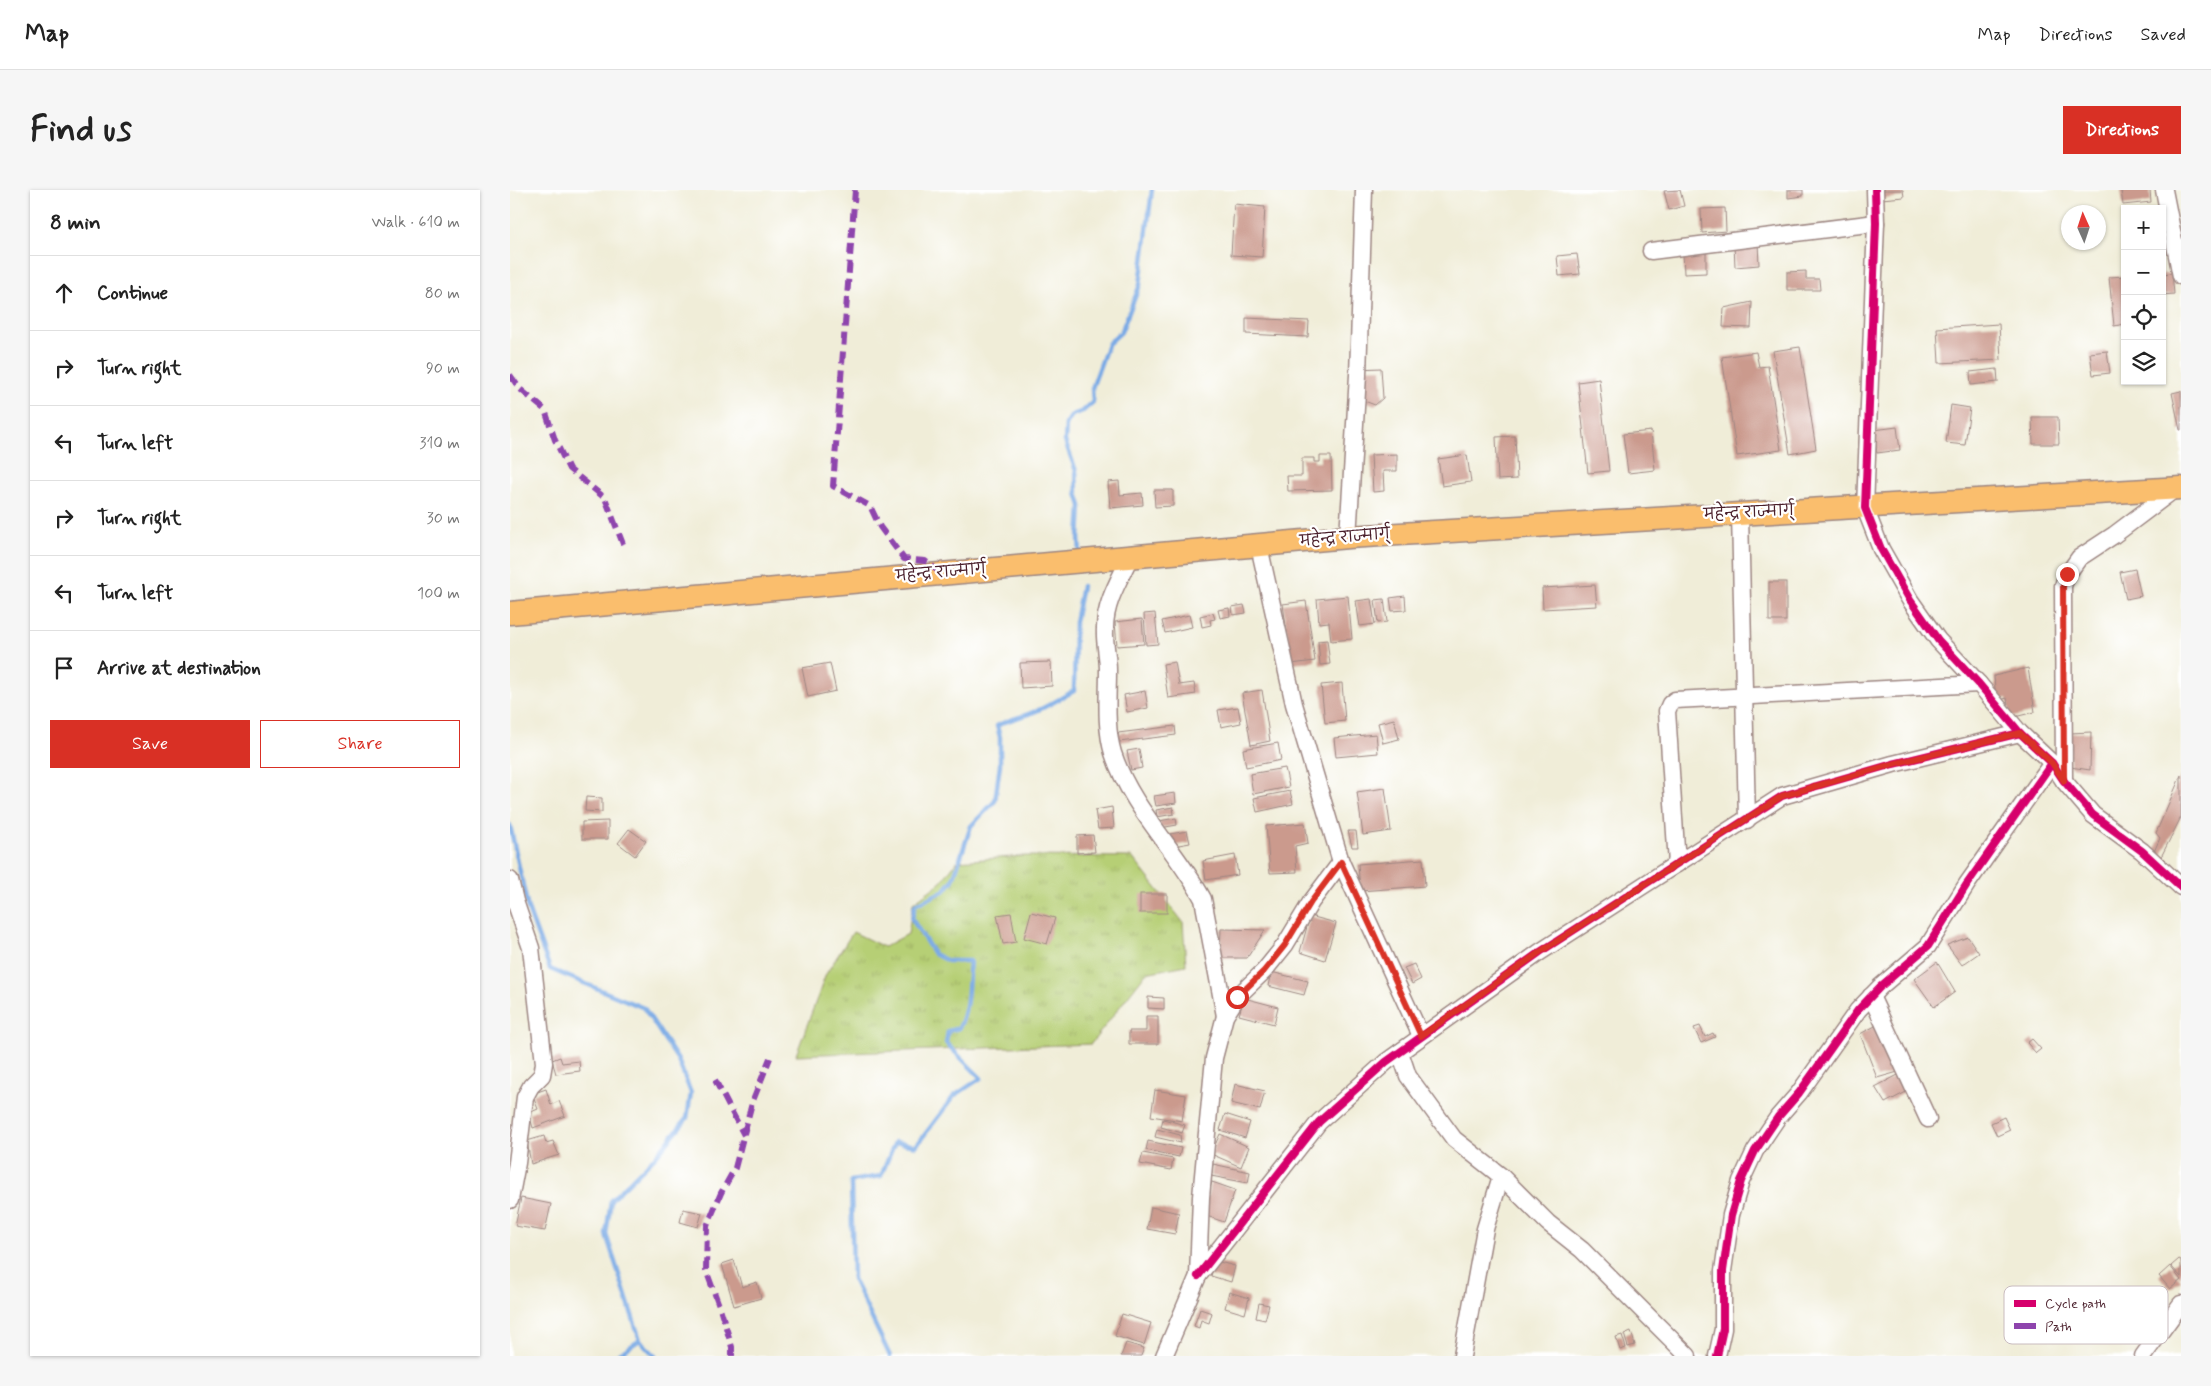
<!DOCTYPE html>
<html lang="en">
<head>
<meta charset="utf-8">
<style>
  body { margin:0; font-family:Mynerve,"Playpen Sans Deva",sans-serif; background:#f6f6f6; color:#222 }
  .controls { position:absolute; right:15px; top:15px; display:grid; overflow:hidden; border-radius:0px; box-shadow:0 1px 4px #0004 }
  .controls button { width:45px; height:45px; display:grid; place-items:center; padding:0; border:0; border-bottom:1px solid #e0e0e0; background:#fff; color:#222; font:25px sans-serif }
  .compass { position:absolute; left:1551px; top:15px; width:45px; height:45px; border-radius:50%; background:#fff; box-shadow:0 1px 4px #0004; rotate:357deg }
  .stop { position:absolute; width:15px; height:15px; margin:-11px; border:4px solid #d93025; border-radius:50%; background:#fff }
  .stop.end { background:#d93025; border-color:#fff; box-shadow:0 1px 5px #0008 }
  .list { margin:0; padding:0; list-style:none }
  h2 { display:flex; justify-content:space-between; align-items:center; height:65px; margin:0; padding:0 20px; font-size:21px }
  h2 small { font-size:16px; font-weight:400; color:#767676 }
  .list li { display:grid; grid-template-columns:32px 1fr auto; gap:15px; align-items:center; box-sizing:border-box; height:75px; padding:0 20px; border-top:1px solid #e0e0e0 }
  .list b { display:block; font-size:19px; white-space:nowrap }
  .list em { font-size:16px; font-style:normal; color:#767676 }
  .actions { display:flex; gap:10px; padding:15px 20px }
  .actions a { flex:1; padding:11px 0; border:1px solid #d93025; border-radius:0px; text-align:center; font-size:18px; color:#d93025 }
  .actions .main { background:#d93025; color:#fff }
  .icon { flex:none; width:28px; height:28px; fill:none; stroke:currentColor; stroke-width:2; stroke-linecap:round; stroke-linejoin:round }
  .map { position:relative; flex:none; width:1671px; height:1166px; overflow:hidden; border-radius:0px }
  header { display:flex; align-items:center; gap:30px; box-sizing:border-box; height:70px; padding:0 25px; background:#fff; border-bottom:1px solid #e0e0e0 }
  header strong { font-size:24px }
  nav { display:flex; gap:28px; margin-inline-start:auto; font-size:18px }
  .intro { display:flex; align-items:center; justify-content:space-between; box-sizing:border-box; height:120px; padding:0 30px }
  h1 { margin:0; font-size:35px }
  .button { padding:12px 22px; border-radius:0px; background:#d93025; color:#fff; font-size:18px; font-weight:700 }
  main { display:flex; gap:30px; padding:0 30px }
  aside { flex:1; background:#fff; border-radius:0px; box-shadow:0 1px 4px #0004 }
  .map>svg:first-child { display:block }
  .grass { fill:url(#grass-tufts); stroke:#807750 }
  .lines { fill:none; stroke-linecap:round; stroke-linejoin:round }
  .stream { stroke:#7aaae5; stroke-width:4.5 }
  .building { fill:#cb9a8d }
  .minor-casing { stroke:#9d8682; stroke-width:19 }
  .highway-casing { stroke:#9d8682; stroke-width:25 }
  .minor { stroke:#fff; stroke-width:16 }
  .highway { stroke:#fabe6d; stroke-width:22 }
  .quiet { stroke:#8e44ad; stroke-width:6; stroke-dasharray:12 6; stroke-linecap:butt }
  .cycleway-casing { stroke:#fff; stroke-width:11 }
  .cycleway { stroke:#d6006c; stroke-width:8 }
  .route { stroke:#d93025; stroke-width:6 }
  .labels { text-anchor:middle; dominant-baseline:central; stroke-width:4.5; stroke-linejoin:round; paint-order:stroke }
  .street-label { font-size:15px; fill:#4a1f2b; stroke:#fff }
  .key { fill:#fff; stroke:#c9bcbf; stroke-width:1 }
  .key-label { font-size:14px; fill:#4a1f2b }
</style>
</head>
<body>
<header>
<strong>Map</strong>
<nav><a>Map</a><a>Directions</a><a>Saved</a></nav>
</header>
<div class="intro"><h1>Find us</h1><a class="button">Directions</a></div>
<main>
<aside>
<h2>8 min<small>Walk · 610 m</small></h2>
<ul class="list">
<li><svg class="icon" aria-label="ahead" viewBox="0 0 24 24"><path d="M12 20V5M6 11l6-6 6 6"/></svg><div><b>Continue</b></div><em>80 m</em></li>
<li><svg class="icon" aria-label="right" viewBox="0 0 24 24"><path d="M7 20v-9h11M14 6l5 5-5 5"/></svg><div><b>Turn right</b></div><em>90 m</em></li>
<li><svg class="icon" aria-label="left" viewBox="0 0 24 24"><path d="M17 20v-9H6M10 6l-5 5 5 5"/></svg><div><b>Turn left</b></div><em>310 m</em></li>
<li><svg class="icon" aria-label="right" viewBox="0 0 24 24"><path d="M7 20v-9h11M14 6l5 5-5 5"/></svg><div><b>Turn right</b></div><em>30 m</em></li>
<li><svg class="icon" aria-label="left" viewBox="0 0 24 24"><path d="M17 20v-9H6M10 6l-5 5 5 5"/></svg><div><b>Turn left</b></div><em>100 m</em></li>
<li><svg class="icon" aria-label="arrive" viewBox="0 0 24 24"><path d="M6 21V4h12l-3 4 3 4H6"/></svg><div><b>Arrive at destination</b></div></li>
</ul>
<div class="actions"><a class="main">Save</a><a>Share</a></div>
</aside>
<div class="map">
<svg width="1671" height="1166" viewBox="0 0 1671 1166">
  <defs>
    <pattern id="grass-tufts" width="24" height="20" patternUnits="userSpaceOnUse" patternTransform="scale(1.25)"><rect width="24" height="20" fill="#b6cf74"/><path d="M3 7l-1-3M5 7V3M7 7l1-3M15 17l-1-3M17 17v-4M19 17l1-3" fill="none" stroke="#9eb165"/></pattern>
  </defs>
  <rect width="100%" height="100%" fill="#fff"/>
  <filter id="ink" filterUnits="userSpaceOnUse"><feTurbulence type="fractalNoise" baseFrequency=".02" numOctaves="2"/><feDisplacementMap in="SourceGraphic" scale="10" xChannelSelector="R" yChannelSelector="G"/><feConvolveMatrix kernelMatrix="1 2 1 2 8 2 1 2 1" color-interpolation-filters="sRGB"/></filter>
  <filter id="wash" filterUnits="userSpaceOnUse"><feTurbulence type="fractalNoise" baseFrequency=".0096" numOctaves="4" result="noise"/><feDisplacementMap in="SourceGraphic" scale="20" xChannelSelector="R" yChannelSelector="G"/><feGaussianBlur stdDeviation="1.12" result="paint"/><feColorMatrix in="noise" values="0 0 0 0 0 0 0 0 0 0 0 0 0 0 0 0 0 1.4 0 .05"/><feComposite in="paint" operator="in"/></filter>
  <g filter="url(#wash)">
    <rect width="100%" height="100%" fill="#f0edd8"/>
    <path class="grass" d="M515 666 622 667 673 732 676 775 636 783 581 854 286 865 316 784 343 742 374 757 398 744 403 713 431 692 447 671Z"/>
    <g class="lines">
      <g class="stream">
        <path d="M570 363 569 348 571 316 567 303 566 281 555 251 556 234 562 225 573 221 583 212 582 198 598 154 611 142 630 95 642 0"/>
        <path d="M0 635 18 719 40 779 134 818 168 870 181 903 177 928 146 966 101 1010 96 1044 130 1150 145 1166"/>
        <path d="M106 1166 130 1150"/>
        <path d="M380 1166 343 1089 341 991 371 986 385 952 406 956 444 906 471 888 436 853 438 841 449 838C459 818 458 793 460 771H438L424 764 402 729 405 715 435 700 443 690 461 636 485 611 490 575V547L487 536C498 529 509 528 521 523 536 518 550 508 564 501L565 432 572 396"/>
      </g>
    </g>
    <g id="blocks">
      <g class="building">
        <path d="M1170 0 1174 16 1159 20 1154 1Z"/>
        <path d="M1278 0H1293V6L1278 8Z"/>
        <path d="M1370 0H1393L1394 7 1371 9Z"/>
        <path d="M1611 0H1640L1641 12 1613 15Z"/>
        <path d="M724 14 755 17 752 67 721 65Z"/>
        <path d="M1215 18 1216 41 1192 43 1191 19Z"/>
        <path d="M1248 53 1249 75 1225 77 1224 54Z"/>
        <path d="M1196 61V83L1174 84 1173 62Z"/>
        <path d="M1067 64 1070 84 1049 86 1047 66Z"/>
        <path d="M1296 81V89H1309L1310 100H1277V82Z"/>
        <path d="M1662 83 1664 104 1652 105V84Z"/>
        <path d="M1615 86V134L1604 136 1599 87Z"/>
        <path d="M1242 112 1241 138 1213 137 1214 118Z"/>
        <path d="M736 128 799 131 798 147 736 144Z"/>
        <path d="M1489 134 1491 170 1429 173 1427 138Z"/>
        <path d="M1290 157 1306 259 1280 264 1263 161Z"/>
        <path d="M1597 161 1600 183 1583 185 1580 163Z"/>
        <path d="M1246 162 1249 177 1258 176 1271 260 1227 266 1212 167Z"/>
        <path d="M871 178 873 208 865 215 849 209 847 179Z"/>
        <path d="M1487 179 1488 192 1461 195 1460 182Z"/>
        <path d="M1089 189 1099 281 1078 283 1068 192Z"/>
        <path d="M1671 201V240H1670L1662 203Z"/>
        <path d="M1441 215 1460 218 1455 255 1436 253Z"/>
        <path d="M1522 227H1548L1549 254H1523Z"/>
        <path d="M1387 237 1390 260 1367 263 1364 240Z"/>
        <path d="M1141 241 1145 280 1118 283 1113 244Z"/>
        <path d="M1005 246 1007 289 988 290 986 247Z"/>
        <path d="M887 264V281H873L874 301 863 302 861 265Z"/>
        <path d="M957 265 961 292 932 296 928 269Z"/>
        <path d="M810 266H821L822 300 778 301 777 286H792V268H804V272H810Z"/>
        <path d="M609 291 610 305 632 303 633 315 600 318 598 292Z"/>
        <path d="M644 300H663V316L645 317Z"/>
        <path d="M1625 379 1631 406 1616 409 1610 382Z"/>
        <rect x="1259" y="392" width="17" height="39"/>
        <path d="M1085 395 1087 416 1033 419 1032 398Z"/>
        <path d="M838 406 842 449 821 451 819 432 809 433 807 409Z"/>
        <path d="M895 406 896 420 882 421 880 408Z"/>
        <path d="M861 409 865 434 850 436 846 411Z"/>
        <path d="M874 409 877 432 868 433 865 410Z"/>
        <path d="M796 411 805 471 781 474 773 414Z"/>
        <path d="M734 415 736 423 723 425 722 417Z"/>
        <path d="M719 418 720 426 710 428 708 420Z"/>
        <path d="M645 423 648 454 636 455 634 424Z"/>
        <path d="M703 423 705 429 700 430 701 435 692 437 690 426Z"/>
        <path d="M679 425 682 437 655 443 652 431Z"/>
        <path d="M632 429 634 454 607 456 605 432Z"/>
        <path d="M817 450 820 474 810 475 808 451Z"/>
        <path d="M541 472 542 496 511 498 510 473Z"/>
        <path d="M665 472 669 495 684 493 686 504 658 508 653 474Z"/>
        <path d="M320 473 326 501 298 507 292 478Z"/>
        <path d="M1518 478 1525 522 1500 528 1497 508 1486 511 1484 486Z"/>
        <path d="M832 493 835 531 815 533 811 495Z"/>
        <path d="M752 500 760 551 741 555 732 503Z"/>
        <path d="M635 501 638 518 617 522 614 505Z"/>
        <path d="M728 517 731 533 711 537 708 520Z"/>
        <path d="M884 529 889 549 873 553 868 533Z"/>
        <path d="M665 536 666 545 609 552 608 543Z"/>
        <path d="M1581 542 1580 580 1560 577V543Z"/>
        <path d="M866 544 868 563 826 567 824 548Z"/>
        <path d="M768 553 771 570 736 577 733 559Z"/>
        <path d="M629 559 632 578 621 580 617 561Z"/>
        <path d="M775 578 779 597 743 604 740 584Z"/>
        <path d="M1671 585V627L1650 669 1643 664 1650 648 1646 643Z"/>
        <path d="M875 598 881 641 853 645 847 602Z"/>
        <path d="M780 601 783 614 747 622 744 608Z"/>
        <path d="M665 603 666 613 646 616 644 606Z"/>
        <path d="M76 607 92 608V622L75 621Z"/>
        <path d="M602 617 604 638 588 639 585 620Z"/>
        <path d="M663 617 664 624 647 627 646 620Z"/>
        <path d="M666 628 667 635 650 638 649 631Z"/>
        <path d="M98 631V649H72V632Z"/>
        <path d="M795 633 798 653 785 656 787 682 760 683 756 636Z"/>
        <path d="M119 639 136 651 125 666 108 653Z"/>
        <path d="M677 641 680 653 663 656 660 644Z"/>
        <path d="M838 641H846L848 657H842Z"/>
        <path d="M583 645 585 662 567 663V646Z"/>
        <path d="M725 665 728 685 696 690 693 671Z"/>
        <path d="M913 669 915 696 850 701 848 674Z"/>
        <rect x="630" y="704" width="27" height="19"/>
        <path d="M521 722 545 728 537 754 514 748Z"/>
        <path d="M501 723 506 752 493 754 487 725Z"/>
        <path d="M800 726 826 733 815 770 790 762Z"/>
        <path d="M711 739 755 740 737 768H710Z"/>
        <path d="M1458 747 1469 763 1452 775 1437 755Z"/>
        <path d="M1427 772 1445 802 1424 817 1404 789Z"/>
        <path d="M904 774 911 789 902 794 894 778Z"/>
        <path d="M761 782 798 791 794 805 758 796Z"/>
        <path d="M638 807 654 808V819L638 818Z"/>
        <path d="M734 808 768 817 764 834 729 825Z"/>
        <path d="M636 826H648V854H619V841H636Z"/>
        <path d="M1369 834 1388 882 1367 888 1350 844Z"/>
        <path d="M1190 836 1195 847 1203 843 1205 847 1191 853 1184 838Z"/>
        <path d="M1522 849 1531 859 1526 863 1517 853Z"/>
        <path d="M50 867 52 873 69 871 70 881 46 884 42 870Z"/>
        <path d="M1388 885 1398 901 1375 913 1365 897Z"/>
        <path d="M725 894 755 901 750 920 721 913Z"/>
        <path d="M36 899 41 915 49 911 55 926 23 938 19 923 28 919 22 904Z"/>
        <path d="M645 900 676 905 672 931 641 926Z"/>
        <path d="M715 924 740 932 735 948 710 940Z"/>
        <path d="M1494 927 1500 940 1487 946 1481 933Z"/>
        <path d="M653 929 675 935 672 943 651 937Z"/>
        <path d="M647 939 670 945 671 953 645 947Z"/>
        <path d="M710 944 739 957 731 977 701 964Z"/>
        <path d="M34 946 36 953 43 951 49 965 21 974 17 951Z"/>
        <path d="M638 951 671 958 669 967 636 960Z"/>
        <path d="M633 963 663 969 661 980 630 974Z"/>
        <path d="M703 974 740 982 738 993 701 986Z"/>
        <path d="M702 992 725 1000 714 1032 691 1024Z"/>
        <path d="M11 1008 41 1014 35 1041 5 1036Z"/>
        <path d="M641 1017 669 1023 665 1044 637 1039Z"/>
        <path d="M173 1019 192 1023 188 1037 170 1032Z"/>
        <path d="M1669 1069 1671 1070V1087L1661 1076Z"/>
        <path d="M224 1070 232 1097 247 1092 251 1108 224 1116 212 1074Z"/>
        <path d="M705 1071 725 1076 721 1092 701 1086Z"/>
        <path d="M1660 1076 1671 1090 1660 1099 1649 1086Z"/>
        <path d="M719 1102 739 1108 735 1124 715 1118Z"/>
        <path d="M749 1113 759 1115 755 1130 746 1128Z"/>
        <path d="M690 1119 702 1123 699 1133 691 1130 689 1138 684 1136Z"/>
        <path d="M612 1124 641 1133 634 1155 605 1146Z"/>
        <path d="M1121 1141 1125 1155 1118 1157 1114 1144Z"/>
        <path d="M1112 1145 1116 1158 1110 1160 1106 1147Z"/>
        <path d="M616 1153 634 1158 631 1166H611Z"/>
      </g>
    </g>
  </g>
  <g filter="url(#ink)">
    <use href="#blocks" fill-opacity="0" stroke="#9d8682" stroke-width="1"/>
    <g class="lines">
      <defs>
        <g id="minor">
          <path d="M1365 0 1366 33 1355 318 1371 359 1400 410 1428 450 1469 494 1510 543 1542 573 1554 591 1583 625 1632 661 1671 697"/>
          <path d="M1654 0 1671 86"/>
          <path d="M1141 61 1366 33"/>
          <path d="M1230 324 1237 630"/>
          <path d="M838 347 848 185 854 0"/>
          <path d="M620 367C610 389 595 412 595 438 594 452 598 466 598 480 598 506 595 537 603 563 621 618 666 659 693 709L715 826"/>
          <path d="M1554 591 1553 396 1557 385 1569 368 1604 345 1665 299"/>
          <path d="M831 672 911 846"/>
          <path d="M1167 674 1157 521 1160 514 1165 510 1469 494"/>
          <path d="M0 690 5 711 21 758 34 873 32 885 21 896 15 907 7 973 0 1010"/>
          <path d="M1361 806 1418 929"/>
          <path d="M890 862 898 886 944 949 991 986 1038 1033 1072 1060 1178 1166"/>
          <path d="M688 1086 809 932 876 872 1030 762 1272 606 1383 574 1510 543"/>
          <path d="M654 1166 688 1086 691 1007 704 868 715 826 727 807 754 781 775 755 801 712 831 672 784 514 749 356"/>
          <path d="M952 1166 975 1039 991 986"/>
          <path d="M1207 1166 1213 1139V1081L1221 1025 1231 991 1245 961 1268 927 1289 903 1348 820 1370 797 1418 756 1457 694 1542 573"/>
          <path d="M1633 1166 1671 1114"/>
        </g>
        <path id="highway" d="M0 423 838 347 1671 298"/>
      </defs>
      <use href="#minor" class="minor-casing"/>
      <use href="#highway" class="highway-casing"/>
      <use href="#minor" class="minor"/>
      <use href="#highway" class="highway"/>
      <g class="quiet">
        <path d="M345 0 323 296 360 316 370 337 394 369 415 371 431 383"/>
        <path d="M0 185 10 199 35 220 45 250 59 279 95 308 113 354"/>
        <path d="M205 890 234 945"/>
        <path d="M222 1166V1157L210 1118 196 1080 197 1036 211 1003 225 978 242 913 260 868"/>
      </g>
      <defs>
        <g id="cycleway">
          <path d="M1365 0 1366 33 1355 318 1371 359 1400 410 1428 450 1469 494 1510 543 1542 573 1554 591 1583 625 1632 661 1671 697"/>
          <path d="M688 1086 809 932 876 872 1030 762 1272 606 1383 574 1510 543"/>
          <path d="M1207 1166 1213 1139V1081L1221 1025 1231 991 1245 961 1268 927 1289 903 1348 820 1370 797 1418 756 1457 694 1542 573"/>
        </g>
      </defs>
      <use href="#cycleway" class="cycleway-casing"/>
      <use href="#cycleway" class="cycleway"/>
    </g>
  </g>
  <g class="lines" filter="url(#ink)">
    <path class="route" d="M727 807 754 781 775 755 801 712 831 672 911 846 1030 762 1272 606 1383 574 1510 543 1542 573 1554 591 1553 396 1557 384"/>
  </g>
  <g class="labels">
    <g class="street-label">
      <text transform="translate(1239 323) rotate(-3)">महेन्द्र राज्मार्ग्</text>
      <text transform="translate(835 348) rotate(-5)">महेन्द्र राज्मार्ग्</text>
      <text transform="translate(431 383) rotate(-5)">महेन्द्र राज्मार्ग्</text>
    </g>
  </g>
  <rect x="1494" y="1096" width="164" height="58" rx="8" class="key"/>
  <rect x="1504" y="1110" width="22" height="7" fill="#d6006c"/>
  <rect x="1504" y="1133" width="22" height="6" fill="#8e44ad"/>
  <g class="key-label">
    <text x="1535" y="1118">Cycle path</text>
    <text x="1535" y="1141">Path</text>
  </g>
</svg>
<div class="controls">
<button>+</button>
<button>−</button>
<button><svg class="icon" aria-label="locate" viewBox="0 0 24 24"><circle cx="12" cy="12" r="6"/><path d="M12 2v4M12 18v4M2 12h4M18 12h4"/></svg></button>
<button><svg class="icon" aria-label="layers" viewBox="0 0 24 24"><path d="M12 4l9 5-9 5-9-5zM3 14l9 5 9-5"/></svg></button>
</div>
<svg class="compass" viewBox="-18 -18 36 36"><path d="M0-13l5 13h-10z" fill="#e53935"/><path d="M0 13l5-13h-10z" fill="#767676"/></svg>
<div class="stop" style="left:727px;top:807px"></div>
<div class="stop end" style="left:1557px;top:384px"></div>
</div>
</main>
</body>
</html>
